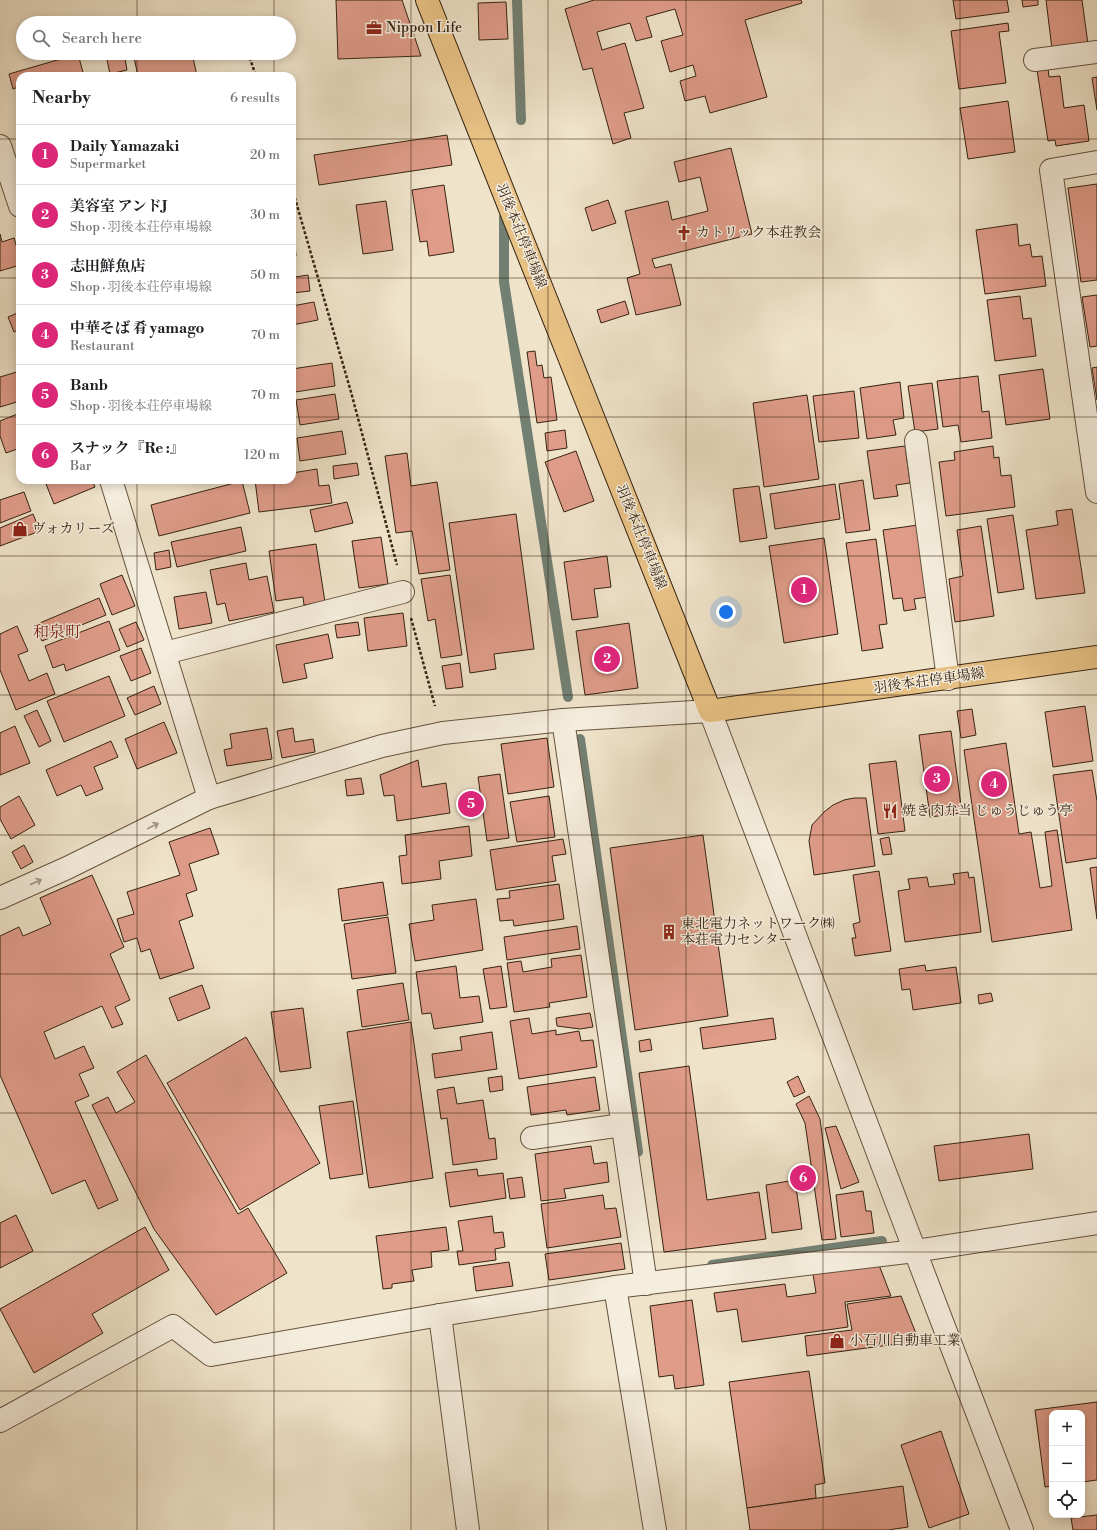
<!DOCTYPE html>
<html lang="en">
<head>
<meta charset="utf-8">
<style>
  body { margin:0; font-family:"Libre Bodoni","Noto Serif JP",serif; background:#f2f2f2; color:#202124 }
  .controls { position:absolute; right:12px; bottom:12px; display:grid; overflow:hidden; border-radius:8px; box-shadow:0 2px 10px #0003 }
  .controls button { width:36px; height:36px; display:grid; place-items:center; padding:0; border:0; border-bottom:1px solid #e0e0e0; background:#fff; color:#202124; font:20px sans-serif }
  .you { position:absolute; left:726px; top:612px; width:14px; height:14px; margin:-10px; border:3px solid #fff; border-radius:50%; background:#1a73e8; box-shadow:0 0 0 6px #1a73e833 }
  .badge { display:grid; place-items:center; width:26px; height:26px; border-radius:50%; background:#db2777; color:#fff; font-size:13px; font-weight:700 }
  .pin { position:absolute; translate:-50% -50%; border:2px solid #fff; box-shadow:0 1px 4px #0006 }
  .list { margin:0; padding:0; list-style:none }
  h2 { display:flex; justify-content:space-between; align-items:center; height:52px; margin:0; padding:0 16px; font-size:17px }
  h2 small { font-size:13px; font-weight:400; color:#757577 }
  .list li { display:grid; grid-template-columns:26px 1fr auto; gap:12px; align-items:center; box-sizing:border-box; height:60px; padding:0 16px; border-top:1px solid #e0e0e0 }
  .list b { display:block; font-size:15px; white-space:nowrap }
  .list p { margin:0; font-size:13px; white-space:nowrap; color:#757577 }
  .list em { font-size:13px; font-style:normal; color:#757577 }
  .icon { flex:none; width:22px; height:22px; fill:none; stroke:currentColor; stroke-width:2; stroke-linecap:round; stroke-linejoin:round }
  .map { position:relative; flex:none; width:1097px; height:1530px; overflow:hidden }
  .search { position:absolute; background:#fff; box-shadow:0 2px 10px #0003; left:16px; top:16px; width:280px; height:44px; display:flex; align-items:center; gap:10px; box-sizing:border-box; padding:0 14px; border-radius:22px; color:#757577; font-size:15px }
  .panel { position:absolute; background:#fff; box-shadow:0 2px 10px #0003; left:16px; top:72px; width:280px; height:412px; border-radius:12px }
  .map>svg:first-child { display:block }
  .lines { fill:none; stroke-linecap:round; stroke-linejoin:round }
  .stream { stroke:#728073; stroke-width:10 }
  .building { fill:#df9c89; stroke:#362311 }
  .minor-casing { stroke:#64533f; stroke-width:24 }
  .major-casing { stroke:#362311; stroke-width:24 }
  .path { stroke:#362311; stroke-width:2.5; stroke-dasharray:3 2; stroke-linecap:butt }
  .minor { stroke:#f5eddd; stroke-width:22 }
  .major { stroke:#e8c285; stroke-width:22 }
  .oneway { stroke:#9f9281 }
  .grid { fill:none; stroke:#362311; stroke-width:1; stroke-opacity:0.55 }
  .labels { text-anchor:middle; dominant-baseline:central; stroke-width:3; stroke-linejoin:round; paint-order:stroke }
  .poi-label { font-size:14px; fill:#362311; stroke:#f5eddd; text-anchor:start }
  .street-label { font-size:14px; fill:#362311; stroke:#f5eddd }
  .quarter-label { font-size:16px; fill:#7a1f14; stroke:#f5eddd }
</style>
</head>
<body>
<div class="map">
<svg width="1097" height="1530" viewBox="0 0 1097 1530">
  <rect width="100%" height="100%" fill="#efe3ca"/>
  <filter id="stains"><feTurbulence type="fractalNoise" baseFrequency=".005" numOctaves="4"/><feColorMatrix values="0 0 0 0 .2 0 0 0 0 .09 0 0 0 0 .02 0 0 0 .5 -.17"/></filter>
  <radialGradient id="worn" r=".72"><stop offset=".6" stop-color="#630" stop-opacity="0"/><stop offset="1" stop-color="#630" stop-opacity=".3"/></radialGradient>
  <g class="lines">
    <g class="stream">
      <path d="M517 0 521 120"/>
      <path d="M504 217V282L568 697"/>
      <path d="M580 739 638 1152"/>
      <path d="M712 1265 882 1241"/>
    </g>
  </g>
  <g class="building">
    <path d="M336 0H402L421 56 338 59Z"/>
    <path d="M594 0H801L802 3 745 20 767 97 710 113 705 96 685 101 680 81 696 76 693 65 670 72 661 41 683 35 675 9 646 17 652 37 636 41 630 23 597 32 602 50 625 43 644 108 624 113 631 138 613 144 592 68 583 70 565 9Z"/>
    <path d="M953 0H1007L1009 12 956 19Z"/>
    <path d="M1022 0H1038V5L1023 7Z"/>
    <path d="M1046 0H1082L1088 44 1052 49Z"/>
    <path d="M506 2 508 39 479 40 478 3Z"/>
    <path d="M1008 23 1009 31 999 32 1006 83 959 89 951 31Z"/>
    <path d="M116 53H124L127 70 110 74 106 55Z"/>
    <path d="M133 53H178V56L192 53 197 76H138Z"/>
    <path d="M78 54 84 76H20V86L13 89 9 74Z"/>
    <path d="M1048 68 1049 77 1060 76 1064 108 1084 105 1089 141 1056 146 1055 140 1048 141 1037 70Z"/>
    <path d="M1097 77V110L1092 78Z"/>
    <path d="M1008 101 1015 152 968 159 960 108Z"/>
    <path d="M447 135 452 165 319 185 314 155Z"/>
    <path d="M731 148 752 234 652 259 655 268 671 264 681 305 636 315 627 278 640 274 625 211 668 201 672 220 708 211 700 177 679 182 674 162Z"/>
    <path d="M1097 184V280L1081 282 1068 188Z"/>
    <path d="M444 185 454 252 429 256 427 241 420 242 412 190Z"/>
    <path d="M608 200 616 223 592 231 585 208Z"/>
    <path d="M386 201 393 250 363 254 356 205Z"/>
    <path d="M1017 224 1019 246 1030 244 1032 257 1042 256 1046 286 985 294 976 230Z"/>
    <path d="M0 234 2 242 14 238 20 258V265L0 271Z"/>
    <path d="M295 245 296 256 292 257V246Z"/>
    <path d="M292 272H294L295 277 308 275 310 291 292 293Z"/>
    <path d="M1097 295V346L1090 347 1082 297Z"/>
    <path d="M1020 296 1023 319 1031 318 1036 356 995 361 987 300Z"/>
    <path d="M625 301 629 314 601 323 597 310Z"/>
    <path d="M314 302 318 320 292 325V306Z"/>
    <path d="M20 312V329L14 332 8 317Z"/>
    <path d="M535 351 537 366 542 365 544 378 551 377 557 420 537 423 527 352Z"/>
    <path d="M332 363 335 386 295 392 292 369Z"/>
    <path d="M1097 367V400L1092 368Z"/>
    <path d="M1043 369 1050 419 1006 425 999 375Z"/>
    <path d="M20 371V401L0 407V377Z"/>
    <path d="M978 376 982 412 989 411 992 438 961 442 958 425 943 427 937 381Z"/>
    <path d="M900 382 904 418 893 420 896 435 867 439 860 388Z"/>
    <path d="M932 383 938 429 915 432 908 386Z"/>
    <path d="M854 391 859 438 819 442 813 396Z"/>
    <path d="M335 394 339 419 300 425 296 400Z"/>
    <path d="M807 395 819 479 764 487 753 403Z"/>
    <path d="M20 413V448L6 453 0 436V421Z"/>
    <path d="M565 430 567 448 547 451 545 433Z"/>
    <path d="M342 431 346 454 300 461 297 438Z"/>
    <path d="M905 446 910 483 896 485 898 496 874 499 867 451Z"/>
    <path d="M993 446 994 458 999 457 1001 476 1011 475 1015 507 946 516 939 462 955 460 954 452Z"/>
    <path d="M576 451 594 501 564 512 545 462Z"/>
    <path d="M407 453 411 486 437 482 450 570 419 574 412 531 396 533 385 456Z"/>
    <path d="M357 463 359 475 334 479 333 466Z"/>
    <path d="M317 469 319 486 329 485 332 503 259 512 255 480H292V473Z"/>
    <path d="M58 480H92L95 487 54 504 46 484Z"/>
    <path d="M863 480 870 530 846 533 839 484Z"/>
    <path d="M242 481 250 513 159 536 151 505Z"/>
    <path d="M835 484 840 519 775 529 770 494Z"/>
    <path d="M759 486 767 538 740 542 733 489Z"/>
    <path d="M24 492 31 511 0 523V500Z"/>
    <path d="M347 502 353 523 315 532 310 510Z"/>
    <path d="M1072 509 1085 593 1036 599 1026 530 1058 525 1056 511Z"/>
    <path d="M33 514 40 531 0 546V528Z"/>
    <path d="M516 514 534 649 494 654 496 669 470 673 449 523Z"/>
    <path d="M1013 515 1024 589 998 593 987 519Z"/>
    <path d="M918 525 928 597 914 599 916 609 904 611 902 598 893 599 883 530Z"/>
    <path d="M981 526 994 616 955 622 949 579 963 576 957 530Z"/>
    <path d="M241 527 246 551 177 567 171 542Z"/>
    <path d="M381 537 388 584 359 588 352 541Z"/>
    <path d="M824 538 838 634 784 643 769 546Z"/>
    <path d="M876 539 887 624 879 625 883 648 862 651 846 543Z"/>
    <path d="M316 544 325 602 304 605 303 597 276 601 269 551Z"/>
    <path d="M169 550 171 567 156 570 154 553Z"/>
    <path d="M607 556 611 587 594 589 598 617 572 620 564 562Z"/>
    <path d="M246 563 249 580 267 576 274 612 229 621 225 603 217 605 210 570Z"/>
    <path d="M122 575 135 606 112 615 100 584Z"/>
    <path d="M450 575 462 655 441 658 435 619 428 621 421 579Z"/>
    <path d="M206 592 212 623 179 629 174 597Z"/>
    <path d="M99 598 106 615 42 641 35 625Z"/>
    <path d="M403 613 407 646 368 651 364 618Z"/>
    <path d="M109 621 120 650 66 671 64 664 53 668 45 646Z"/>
    <path d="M136 622 144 640 127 647 119 629Z"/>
    <path d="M358 622 360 635 337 638 335 625Z"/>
    <path d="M629 623 638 688 585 695 576 631Z"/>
    <path d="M17 626 28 651 18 655 29 681 47 673 55 694 16 710 0 670V634Z"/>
    <path d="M328 634 333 658 304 664 307 678 283 683 276 645Z"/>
    <path d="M141 648 151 673 131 681 120 656Z"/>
    <path d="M460 663 463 687 446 689 442 666Z"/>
    <path d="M109 676 125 716 64 742 47 701Z"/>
    <path d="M154 686 161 704 135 715 127 698Z"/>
    <path d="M1085 706 1093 761 1053 767 1045 712Z"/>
    <path d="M972 709 976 735 961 738 957 711Z"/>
    <path d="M37 710 51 741 39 747 24 716Z"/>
    <path d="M164 722 177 753 137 769 125 739Z"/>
    <path d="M15 726 30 763 0 775V733Z"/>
    <path d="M267 728 272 759 227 766 224 750 232 748 230 734Z"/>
    <path d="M293 728 295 742 313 739 315 752 282 758 277 731Z"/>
    <path d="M951 731 962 813 930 817 919 735Z"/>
    <path d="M547 738 554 787 508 794 501 744Z"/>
    <path d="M111 741 118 757 94 767 103 789 86 796 81 785 57 796 46 770Z"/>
    <path d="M1006 743 1019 834 1031 832 1040 888 1052 886 1045 832 1057 830 1072 930 992 942 964 750Z"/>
    <path d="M418 760 422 787 446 783 450 813 397 821 394 795 384 796 380 775Z"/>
    <path d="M896 761 905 831 878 834 869 764Z"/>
    <path d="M1092 770 1097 801V858L1066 863 1053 775Z"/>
    <path d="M500 774 509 838 487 841 478 777Z"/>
    <path d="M361 778 364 794 347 796 345 780Z"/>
    <path d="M19 796 35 825 11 839 0 819V807Z"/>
    <path d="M549 796 555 837 517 842 510 802Z"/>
    <path d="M854 798H866L875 866 814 875 809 841 812 825 824 812 833 805 844 800Z"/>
    <path d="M469 826 472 856 439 861 441 879 402 884 399 856 407 855 405 835Z"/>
    <path d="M210 828 219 854 189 864 197 890 186 894 193 916 179 921 194 968 160 979 150 949 141 952 137 938 124 942 117 919 134 914 127 892 180 875 169 842Z"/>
    <path d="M703 835 728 1016 635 1030 610 848Z"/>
    <path d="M889 837 892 854 883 855 880 839Z"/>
    <path d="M563 839 566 854 552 856 556 881 496 890 490 850Z"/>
    <path d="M24 845 33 862 21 869 12 852Z"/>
    <path d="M1097 867V919L1090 868Z"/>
    <path d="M879 871 891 951 855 956 852 938H856L853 924 860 922 853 875Z"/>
    <path d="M968 872 969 878 974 877 981 932 905 942 898 891 910 889 908 879 927 877 929 887 955 884 953 874Z"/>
    <path d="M92 875 124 947 110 954 130 1000 115 1007 123 1024 112 1028 102 1006 44 1032 55 1059 84 1046 94 1068 79 1074 89 1096 75 1102 118 1200 98 1209 85 1180 52 1194 0 1075V936L19 927 23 936 51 924 40 898Z"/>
    <path d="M383 882 388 915 342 921 338 889Z"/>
    <path d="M559 884 564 919 514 926 513 920 500 921 497 899 510 898 509 891Z"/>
    <path d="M476 899 483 950 415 961 409 924 434 920 432 905Z"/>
    <path d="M388 917 396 973 352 979 344 924Z"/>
    <path d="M577 926 580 949 507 960 504 937Z"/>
    <path d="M581 955 587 997 549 1003 550 1007 514 1012 507 963 521 961 523 972 552 967 551 959Z"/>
    <path d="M925 965 926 971 956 967 961 1003 913 1010 910 989 902 990 899 969Z"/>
    <path d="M456 966 460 998 479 996 483 1022 434 1029 431 1013 422 1014 416 972Z"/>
    <path d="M501 966 507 1007 490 1009 483 969Z"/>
    <path d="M403 983 409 1020 362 1027 357 990Z"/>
    <path d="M202 985 210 1008 178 1021 169 998Z"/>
    <path d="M991 993 993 1001 979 1004 978 995Z"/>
    <path d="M303 1008 311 1068 280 1072 271 1012Z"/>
    <path d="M590 1013 593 1027 580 1029 557 1026 556 1018Z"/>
    <path d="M529 1018 532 1034 556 1030V1035L579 1031 581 1041 593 1040 597 1067 519 1079 510 1021Z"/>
    <path d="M773 1018 776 1039 703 1049 700 1028Z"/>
    <path d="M411 1022 433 1178 369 1188 347 1032Z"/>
    <path d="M492 1032 497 1069 435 1078 432 1054 462 1050 460 1037Z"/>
    <path d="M246 1037 320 1163 240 1210 167 1083Z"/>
    <path d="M650 1039 652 1050 640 1052 639 1041Z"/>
    <path d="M146 1055 238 1214 248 1208 287 1273 216 1315 154 1229 92 1105 108 1097 116 1113 135 1102 117 1072Z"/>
    <path d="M689 1066 707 1200 759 1192 766 1239 664 1252 639 1073Z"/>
    <path d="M502 1076 503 1090 490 1092 488 1078Z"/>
    <path d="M798 1076 805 1092 794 1097 787 1082Z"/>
    <path d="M595 1077 600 1110 567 1115 566 1110 531 1115 527 1087Z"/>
    <path d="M454 1087 457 1104 483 1100 489 1139 495 1138 497 1159 453 1165 447 1118 441 1119 437 1090Z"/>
    <path d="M809 1096 820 1119 836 1239 822 1240 805 1123 796 1104Z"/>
    <path d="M353 1101 363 1174 330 1179 319 1106Z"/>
    <path d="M836 1126 859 1182 841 1189 825 1128Z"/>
    <path d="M1029 1134 1033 1169 939 1181 934 1146Z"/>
    <path d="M591 1146 594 1164 607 1162 609 1182 564 1189 566 1198 541 1201 535 1154Z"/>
    <path d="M477 1169 478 1176 503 1173 506 1198 450 1207 445 1173Z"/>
    <path d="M522 1177 525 1197 510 1199 507 1179Z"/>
    <path d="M795 1180 802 1229 772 1233 766 1185Z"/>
    <path d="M863 1191 866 1211H871L874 1233 841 1237 836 1195Z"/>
    <path d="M603 1195 605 1209 616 1208 621 1237 547 1248 541 1204Z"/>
    <path d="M16 1215 33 1251 0 1268V1223Z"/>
    <path d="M492 1216 494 1233 503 1232 505 1247 495 1249 496 1260 459 1265 457 1251H463L458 1221Z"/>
    <path d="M145 1227 169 1270 92 1314 103 1333 34 1373 0 1309Z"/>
    <path d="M446 1227 449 1250 431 1252 432 1267 412 1270 414 1281 392 1284V1288L383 1289 376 1236Z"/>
    <path d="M621 1243 625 1269 549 1280 545 1254Z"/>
    <path d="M509 1262 513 1286 476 1291 473 1267Z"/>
    <path d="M879 1265 891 1296 845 1302 848 1327 742 1342 737 1309 717 1312 714 1293 785 1284 787 1297 816 1293 813 1274Z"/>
    <path d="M901 1296 919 1341 807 1356 805 1336 852 1330 847 1304Z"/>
    <path d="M692 1300 704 1385 675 1389 673 1375 659 1377 650 1306Z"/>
    <path d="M809 1371 825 1483 815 1485 816 1498 747 1508 729 1382Z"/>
    <path d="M1097 1402V1480L1082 1482V1413H1052V1486L1045 1487 1035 1410Z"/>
    <path d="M941 1431 969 1514 929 1528 901 1445Z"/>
    <path d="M903 1486 908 1527 888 1530H750L747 1508Z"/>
    <path d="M1097 1515V1530H1073L1071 1518Z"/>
  </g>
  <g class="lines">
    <defs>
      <g id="minor">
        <path d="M1035 60 1097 52"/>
        <path d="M0 146 20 206"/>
        <path d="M1097 162 1051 170 1097 492"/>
        <path d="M916 441 948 679"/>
        <path d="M111 480 209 798"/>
        <path d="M165 653 403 592"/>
        <path d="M563 720 646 1284"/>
        <path d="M0 898 67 868 209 798 382 746 443 733 563 720 710 711 915 1251 1022 1530"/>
        <path d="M532 1138 622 1125"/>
        <path d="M615 1287 655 1530"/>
        <path d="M440 1315 468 1530"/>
        <path d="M0 1421 173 1326 211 1355 440 1315 615 1287 915 1251 1097 1223"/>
      </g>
      <path id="major" d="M427 0 710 711 1097 657"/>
    </defs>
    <use href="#minor" class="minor-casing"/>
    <use href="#major" class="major-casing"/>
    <g class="path">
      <path d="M248 53 256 76"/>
      <path d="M292 188 351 392 397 565"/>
      <path d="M411 618 435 706"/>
    </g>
    <use href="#minor" class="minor"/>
    <use href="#major" class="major"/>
  </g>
  <defs><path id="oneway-shaft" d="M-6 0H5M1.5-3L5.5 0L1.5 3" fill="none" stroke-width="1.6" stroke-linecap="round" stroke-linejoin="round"/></defs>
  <g class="oneway">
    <use href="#oneway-shaft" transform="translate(153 826) rotate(-26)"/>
    <use href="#oneway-shaft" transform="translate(36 882) rotate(-24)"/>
  </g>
  <path class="grid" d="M137 0V23M274 0V23M411 0V1530M548 0V1530M686 0V1530M823 0V1530M960 0V1530M137 53V76M274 53V76M0 139H20M292 139H1097M0 278H20M292 278H1097M0 417H20M292 417H1097M137 480V1530M274 480V1530M0 556H1097M0 695H1097M0 835H1097M0 974H1097M0 1113H1097M0 1252H1097M0 1391H1097"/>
  <defs>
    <symbol id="office-bare" viewBox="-9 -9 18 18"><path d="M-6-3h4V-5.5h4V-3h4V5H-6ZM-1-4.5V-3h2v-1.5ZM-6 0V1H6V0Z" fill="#8f2418" stroke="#f5eddd" stroke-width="2.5" paint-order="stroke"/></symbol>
    <symbol id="church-bare" viewBox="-9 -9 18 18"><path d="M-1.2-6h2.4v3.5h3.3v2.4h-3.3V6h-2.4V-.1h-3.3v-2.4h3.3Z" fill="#8f2418" stroke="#f5eddd" stroke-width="2.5" paint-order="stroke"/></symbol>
    <symbol id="shop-bare" viewBox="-9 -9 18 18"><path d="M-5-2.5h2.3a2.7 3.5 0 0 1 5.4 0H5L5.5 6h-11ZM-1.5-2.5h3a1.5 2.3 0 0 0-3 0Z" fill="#8f2418" stroke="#f5eddd" stroke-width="2.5" paint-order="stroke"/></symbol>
    <symbol id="restaurant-bare" viewBox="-9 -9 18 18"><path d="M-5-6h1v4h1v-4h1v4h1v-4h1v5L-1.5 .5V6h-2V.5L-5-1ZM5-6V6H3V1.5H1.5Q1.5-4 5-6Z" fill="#8f2418" stroke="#f5eddd" stroke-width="2.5" paint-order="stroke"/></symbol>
    <symbol id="building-bare" viewBox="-9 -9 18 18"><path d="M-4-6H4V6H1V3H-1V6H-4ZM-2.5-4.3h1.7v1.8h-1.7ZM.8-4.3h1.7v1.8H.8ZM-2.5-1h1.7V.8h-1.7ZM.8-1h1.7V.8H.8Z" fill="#8f2418" stroke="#f5eddd" stroke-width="2.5" paint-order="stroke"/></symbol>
  </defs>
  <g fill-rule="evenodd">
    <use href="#office-bare" x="363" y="17" width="22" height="22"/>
    <use href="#church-bare" x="673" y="222" width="22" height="22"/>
    <use href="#shop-bare" x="9" y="518" width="22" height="22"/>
    <use href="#restaurant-bare" x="879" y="800" width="22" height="22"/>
    <use href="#building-bare" x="658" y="921" width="22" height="22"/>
    <use href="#shop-bare" x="826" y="1330" width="22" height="22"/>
  </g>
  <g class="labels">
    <g class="poi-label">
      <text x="386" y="28">Nippon Life</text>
      <text x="696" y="233">カトリック本荘教会</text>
      <text x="32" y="529">ヴォカリーズ</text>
      <text x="902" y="811">焼き肉弁当 じゅうじゅう亭</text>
      <text x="681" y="924">東北電力ネットワーク㈱<tspan x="681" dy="16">本荘電力センター</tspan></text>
      <text x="849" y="1341">小石川自動車工業</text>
    </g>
    <g class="street-label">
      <text transform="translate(521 236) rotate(68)">羽後本荘停車場線</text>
      <text transform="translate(641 537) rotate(68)">羽後本荘停車場線</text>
      <text transform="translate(929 681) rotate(-8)">羽後本荘停車場線</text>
    </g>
    <g class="quarter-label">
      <text x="57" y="632">和泉町</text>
    </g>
  </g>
  <rect width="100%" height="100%" filter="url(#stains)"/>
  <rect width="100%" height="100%" fill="url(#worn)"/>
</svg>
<div class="controls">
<button>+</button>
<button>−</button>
<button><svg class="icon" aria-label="locate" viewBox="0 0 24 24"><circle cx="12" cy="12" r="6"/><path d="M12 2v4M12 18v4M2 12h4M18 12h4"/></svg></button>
</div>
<div class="you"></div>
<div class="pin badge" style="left:804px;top:590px">1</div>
<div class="pin badge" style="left:607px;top:659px">2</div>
<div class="pin badge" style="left:937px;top:779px">3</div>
<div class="pin badge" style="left:994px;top:784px">4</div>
<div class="pin badge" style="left:471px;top:804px">5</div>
<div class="pin badge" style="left:803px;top:1178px">6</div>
<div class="search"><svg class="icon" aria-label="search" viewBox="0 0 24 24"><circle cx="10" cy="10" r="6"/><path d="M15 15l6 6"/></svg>Search here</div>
<section class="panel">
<h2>Nearby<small>6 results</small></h2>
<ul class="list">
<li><span class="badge">1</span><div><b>Daily Yamazaki</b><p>Supermarket</p></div><em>20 m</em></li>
<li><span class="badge">2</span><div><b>美容室 アンドJ</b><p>Shop · 羽後本荘停車場線</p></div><em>30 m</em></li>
<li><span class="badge">3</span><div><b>志田鮮魚店</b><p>Shop · 羽後本荘停車場線</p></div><em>50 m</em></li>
<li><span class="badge">4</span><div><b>中華そば 肴 yamago</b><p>Restaurant</p></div><em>70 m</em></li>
<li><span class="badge">5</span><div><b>Banb</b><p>Shop · 羽後本荘停車場線</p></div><em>70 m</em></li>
<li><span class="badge">6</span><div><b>スナック『Re :』</b><p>Bar</p></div><em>120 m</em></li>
</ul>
</section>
</div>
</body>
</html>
